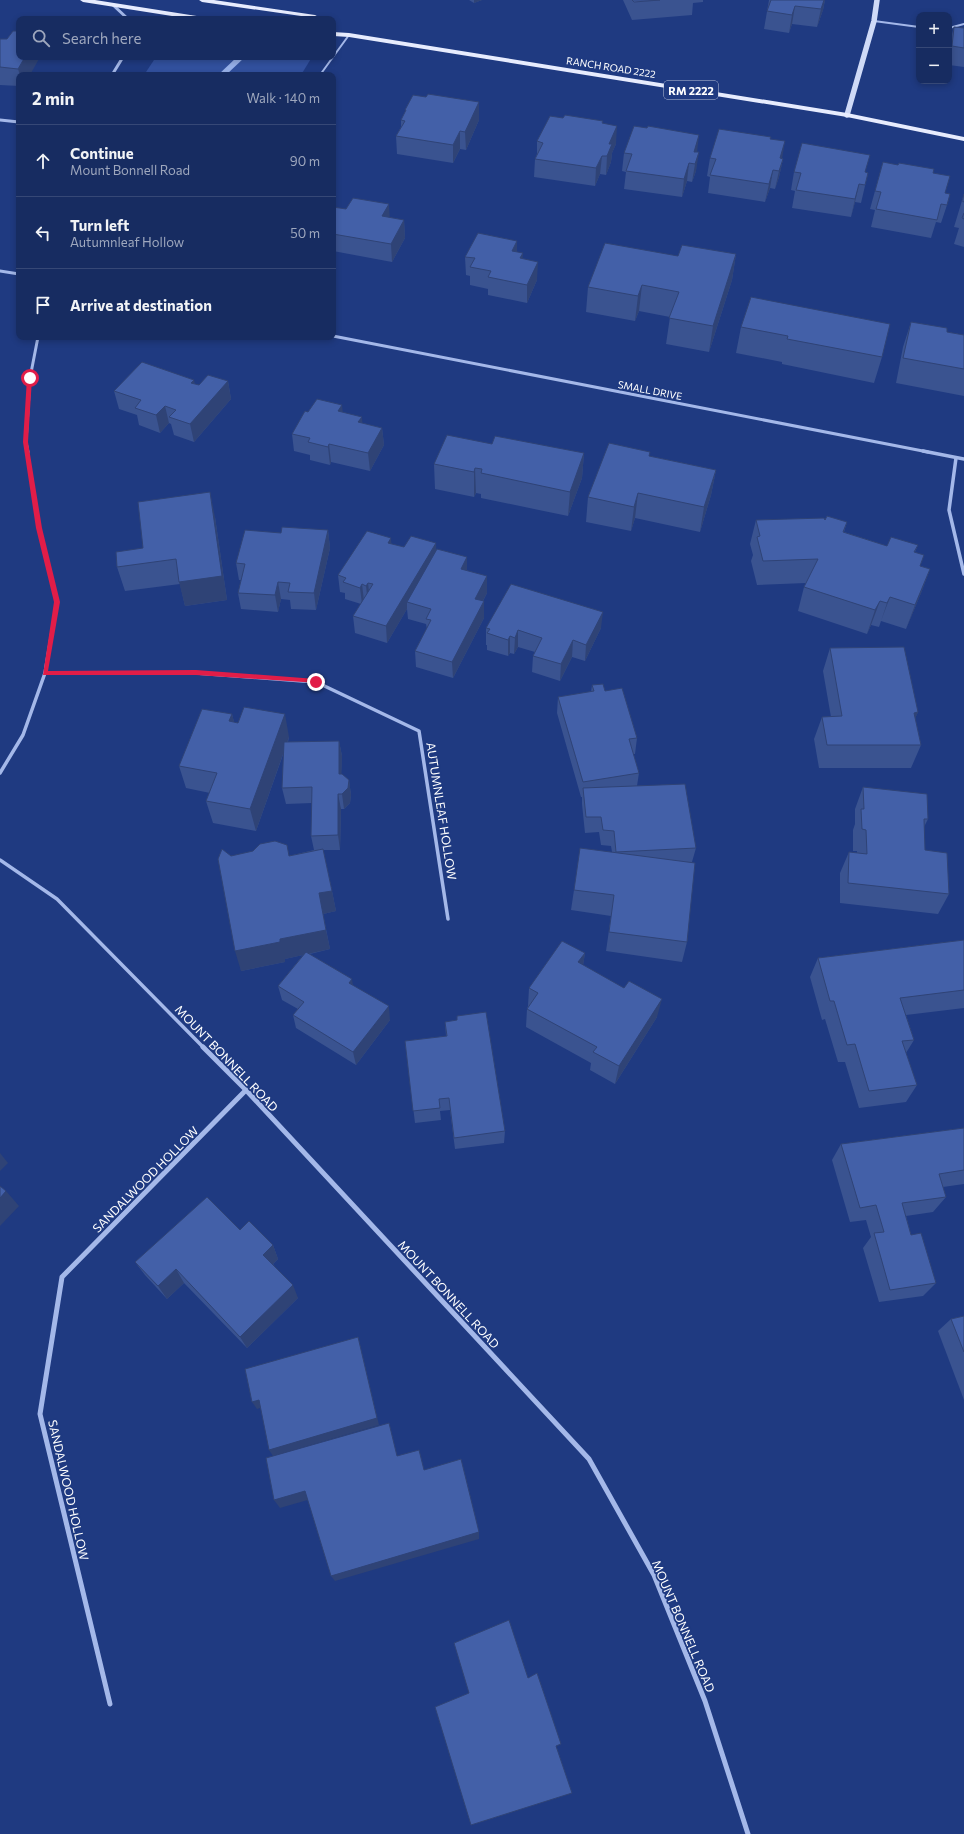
<!DOCTYPE html>
<html lang="en">
<head>
<meta charset="utf-8">
<style>
  body { margin:0; font-family:Commissioner,sans-serif; background:#203467; color:#f1f3f6 }
  .controls { position:absolute; right:12px; top:12px; display:grid; overflow:hidden; border-radius:8px; box-shadow:0 2px 6px #0003 }
  .controls button { width:36px; height:36px; display:grid; place-items:center; padding:0; border:0; border-bottom:1px solid #364876; background:#172c61; color:#f1f3f6; font:20px sans-serif }
  .stop { position:absolute; width:12px; height:12px; margin:-9px; border:3px solid #e11d48; border-radius:50%; background:#fff }
  .stop.end { background:#e11d48; border-color:#fff; box-shadow:0 1px 4px #0008 }
  .list { margin:0; padding:0; list-style:none }
  h2 { display:flex; justify-content:space-between; align-items:center; height:52px; margin:0; padding:0 16px; font-size:17px }
  h2 small { font-size:13px; font-weight:400; color:#9ea7bd }
  .list li { display:grid; grid-template-columns:26px 1fr auto; gap:12px; align-items:center; box-sizing:border-box; height:72px; padding:0 16px; border-top:1px solid #364876 }
  .list b { display:block; font-size:15px; white-space:nowrap }
  .list p { margin:0; font-size:13px; white-space:nowrap; color:#9ea7bd }
  .list em { font-size:13px; font-style:normal; color:#9ea7bd }
  .icon { flex:none; width:22px; height:22px; fill:none; stroke:currentColor; stroke-width:2; stroke-linecap:round; stroke-linejoin:round }
  .map { position:relative; flex:none; width:964px; height:1834px; overflow:hidden }
  .search { position:absolute; background:#172c61; box-shadow:0 2px 6px #0003; left:16px; top:16px; width:320px; height:44px; display:flex; align-items:center; gap:10px; box-sizing:border-box; padding:0 14px; border-radius:8px; color:#9ea7bd; font-size:15px }
  .panel { position:absolute; background:#172c61; box-shadow:0 2px 6px #0003; left:16px; top:72px; width:320px; height:268px; border-radius:8px }
  .map>svg:first-child { display:block }
  .green { fill:#32519f }
  .lines { fill:none; stroke-linecap:round; stroke-linejoin:round }
  .stream { fill:#98b1ea; fill-rule:evenodd }
  .lane { stroke:#a4b8e9; stroke-width:2 }
  .street-far2 { stroke:#a4b8e9; stroke-width:3 }
  .street-far1 { stroke:#a4b8e9; stroke-width:3.5 }
  .street { stroke:#a4b8e9; stroke-width:5 }
  .secondary { stroke:#cfdaf7; stroke-width:5.5 }
  .primary { fill:#e7ecfe; fill-rule:evenodd }
  .wall { fill:#3a5390 }
  .shaded-wall { fill:#2f4376 }
  .building { fill:#4360a8; stroke:#2f4376 }
  .route { fill:#e11d48 }
  .labels { text-anchor:middle; dominant-baseline:central; stroke-width:3.5; stroke-linejoin:round; paint-order:stroke }
  .far-street-label { font-size:10px; fill:#fff; stroke:#1f3a81 }
  .shield { fill:#1f3a81; stroke:#bcc4d9; stroke-width:1 }
  .shield-label { font-size:11px; font-weight:bold; fill:#fff }
  .street-label { font-size:12px; fill:#fff; stroke:#1f3a81 }
</style>
</head>
<body>
<div class="map">
<svg width="964" height="1834" viewBox="0 0 964 1834">
  <rect width="100%" height="100%" fill="#1f3a81"/>
  <path class="green" d="M156 57H312L301 75H144Z"/>
  <g class="lines">
    <path class="stream" d="M237 57H245L226 75H218Z"/>
    <g class="lane">
      <path d="M874 21 919 27"/>
      <path d="M949 28 964 24"/>
      <path d="M333 57 349 35"/>
      <path d="M320 75 333 57"/>
    </g>
    <g class="street-far2">
      <path d="M113 5 128 19"/>
      <path d="M181 19 191 17"/>
      <path d="M112 75 123 57"/>
      <path d="M0 120 19 122"/>
      <path d="M0 271 19 274"/>
      <path d="M333 336 928 452"/>
      <path d="M28 452 26 442 30 378 38 337"/>
    </g>
    <g class="street-far1">
      <path d="M923 451 964 459"/>
      <path d="M956 458 949 510 964 574"/>
      <path d="M45 673H196L316 682 419 731 448 919"/>
      <path d="M0 773 23 735 45 673 57 602 39 528 27 451"/>
      <path d="M0 860 57 899 204 1048"/>
    </g>
    <g class="street">
      <path d="M203 1047 246 1090 589 1459 654 1575 705 1701 748 1834"/>
      <path d="M110 1704 40 1414 62 1277 246 1090"/>
    </g>
    <path class="secondary" d="M847 115 874 21 877 0"/>
    <g class="primary">
      <path d="M80 0H95L203 17 206 19H191L83 2Z"/>
      <path d="M199 0H214L315 15 322 19 202 2Z"/>
      <path d="M333 32 349 33 847 113 964 137V141L847 117 349 37 333 36Z"/>
    </g>
  </g>
  <g class="wall">
    <path d="M469 0H482L474 3Z"/>
    <path d="M623 0H703V2L693 3 692 15 632 20Z"/>
    <path d="M769 0H825L823 10 817 27 792 24 789 33 764 29Z"/>
    <path d="M954 27 964 28V67L949 65V45Z"/>
    <path d="M0 39H7L30 75H19V86L0 85Z"/>
    <path d="M426 97 479 102V120L466 150 460 149 453 163 397 154 396 136 401 127V120L405 112V110Z"/>
    <path d="M563 118 603 121V124L616 144 612 153 611 162 606 175 600 174 595 186 534 177 535 159 537 154V141Z"/>
    <path d="M770 139 782 158 783 159 779 177 775 189 770 188 765 202 708 193 710 177 707 176 710 158Z"/>
    <path d="M697 152 696 171 692 182 687 181 682 197 624 189 626 172 622 171 624 153Z"/>
    <path d="M883 162 933 173 945 193 947 205 941 223 936 222 931 238 871 227 875 210 870 209Z"/>
    <path d="M794 172H866L868 173 861 203 855 202 851 217 792 208 795 191 791 190Z"/>
    <path d="M964 194V247L954 244 959 228 954 227Z"/>
    <path d="M333 207 404 220 405 238 392 262 333 251V252Z"/>
    <path d="M517 241V252L537 280 527 303 488 295V289L470 285V276L466 275 465 257Z"/>
    <path d="M736 254 732 280 709 352 666 344 670 317 639 311 635 321 586 312 588 287 678 256Z"/>
    <path d="M751 297 882 357 874 383 782 364V362L736 353 741 327Z"/>
    <path d="M911 322 947 332 964 335V396L896 383 903 347Z"/>
    <path d="M228 381 231 399 194 442 174 435 171 424 169 423 160 433 139 425 137 415 119 409 114 391 195 384 199 385Z"/>
    <path d="M308 412H343L362 423 382 428 384 445 370 471 331 462 330 465 310 460V455L294 451 292 434Z"/>
    <path d="M492 444 584 453 582 478 568 516 481 498V494L476 493 474 497 435 489 434 464Z"/>
    <path d="M649 456 716 470 711 495 700 532 635 518 631 531 586 522 588 497Z"/>
    <path d="M215 517 227 600 185 606 180 584 125 591 117 567 143 548Z"/>
    <path d="M756 520H825L847 522 844 532 887 546 918 545 915 552 920 566 930 569 921 593 906 629 881 621 879 627 871 625 867 634 798 611 804 587 806 583 757 585 751 561 753 555 750 544Z"/>
    <path d="M328 530 330 548 316 610 291 609 290 600 281 599 278 612 241 609 238 593 241 580H239L236 563 281 533Z"/>
    <path d="M391 538V544L404 547 436 543V550L467 571 487 593 483 601H484V618L453 678 416 667 415 651 427 629 426 624 408 619 407 609 387 643 355 633 353 616 361 604 345 599V593L340 592 338 575Z"/>
    <path d="M486 628H601L585 661 572 657 560 681 532 672 533 656 535 652 518 647 514 654 510 653 508 656 487 650V645H486Z"/>
    <path d="M830 648 918 712 915 718 921 745 911 768H819L814 739 822 717H831L823 671Z"/>
    <path d="M592 685 605 691 637 738 635 754H633L639 773 637 786 696 848 692 862 687 942 682 962 606 951 611 916 571 910 574 890 612 852 611 846 601 845 599 832 585 833 582 804V797H581L557 713 558 697 591 692Z"/>
    <path d="M232 714 234 722 289 737 288 742 339 741 342 756 341 774 349 780 351 795 350 803 344 809H341L340 850H323L332 891 336 911 323 914 330 949 310 954 353 985 390 1020 356 1065 296 1028 293 1015 298 1009 282 1000 278 986 303 955 285 959V962L241 971 231 856H289L314 850 311 836 312 803 286 804 282 788 284 752 256 831 213 823 206 801 210 793 186 788 179 766Z"/>
    <path d="M863 787 928 819 924 827 925 850 949 894 938 914 840 903V873L849 852 857 853V851H853V830L855 824V809Z"/>
    <path d="M964 940V1008L906 1015 914 1040 906 1053 917 1085 906 1102 859 1108 845 1062H838L825 1019 822 1020 810 977 818 958Z"/>
    <path d="M585 953 583 965 657 1017 615 1084 590 1070 591 1063 526 1027 527 1009 528 1006 529 988Z"/>
    <path d="M457 1016 505 1131 504 1143 455 1149 450 1110 440 1111 441 1120 415 1123 405 1041 446 1036 445 1022 457 1020Z"/>
    <path d="M964 1128V1184L943 1187 946 1197 933 1212 906 1216 911 1235 936 1283 923 1296 879 1302 863 1248 871 1237 866 1220 850 1222 832 1160 841 1144Z"/>
    <path d="M240 1230 273 1245 278 1259 273 1264 298 1298 247 1348 184 1283 167 1299 145 1275 135 1262Z"/>
    <path d="M964 1316V1400L938 1331 951 1319Z"/>
  </g>
  <g class="shaded-wall">
    <path d="M474 0H482L474 3Z"/>
    <path d="M824 0H825L823 10 817 27 821 9Z"/>
    <path d="M795 6 792 24 789 33 792 15Z"/>
    <path d="M25 57H40L30 75H20L18 69Z"/>
    <path d="M479 102V120L466 150 465 132Z"/>
    <path d="M617 126 616 144 612 153 611 162 606 175 607 156 609 144Z"/>
    <path d="M460 131V149L453 163V145Z"/>
    <path d="M699 135 697 153 694 152Z"/>
    <path d="M785 141 782 159 780 158Z"/>
    <path d="M699 152 696 171 692 182 695 164Z"/>
    <path d="M602 156 600 174 595 186 596 168Z"/>
    <path d="M783 159 779 177 775 189 779 171Z"/>
    <path d="M689 163 687 181 682 197 684 179Z"/>
    <path d="M773 170 770 188 765 202 769 184Z"/>
    <path d="M859 184 855 202 851 217 855 199Z"/>
    <path d="M389 204 390 222 382 216Z"/>
    <path d="M404 220 405 238 392 262 391 244Z"/>
    <path d="M517 241V259L512 251Z"/>
    <path d="M523 253 522 271 520 258Z"/>
    <path d="M736 254 732 280 709 352 713 326Z"/>
    <path d="M538 262 537 280 527 303V285Z"/>
    <path d="M642 285 639 311 635 321 638 296Z"/>
    <path d="M194 380 198 397 191 383Z"/>
    <path d="M228 381 231 399 194 442 190 424Z"/>
    <path d="M342 405 344 422 338 411Z"/>
    <path d="M165 406 169 423 160 433 156 415Z"/>
    <path d="M362 417 363 434 358 422Z"/>
    <path d="M382 428 384 445 370 471 368 453Z"/>
    <path d="M329 444 331 462 330 465 328 447Z"/>
    <path d="M584 453 582 478 568 516 570 492Z"/>
    <path d="M475 468 476 493 474 497V472Z"/>
    <path d="M716 470 711 495 700 532 704 507Z"/>
    <path d="M210 492 215 517 227 600 185 606 179 582Z"/>
    <path d="M638 493 635 518 631 531 634 507Z"/>
    <path d="M328 530 330 548 316 610 314 593Z"/>
    <path d="M391 538 392 555 388 543Z"/>
    <path d="M436 543 437 561 407 602V609L387 643 386 626Z"/>
    <path d="M467 557V574L461 569Z"/>
    <path d="M930 569 921 593 906 629 915 605Z"/>
    <path d="M487 576V593L475 616V599Z"/>
    <path d="M278 582 281 599 278 612 275 595Z"/>
    <path d="M368 583 370 600 368 603 366 586Z"/>
    <path d="M362 584 364 601 362 604 360 588Z"/>
    <path d="M890 597 881 621 879 627 887 603Z"/>
    <path d="M484 601V618L453 678 452 662Z"/>
    <path d="M880 601 871 625 867 634 875 610Z"/>
    <path d="M603 612 601 628 585 661 586 645Z"/>
    <path d="M518 630V647L514 654 515 638Z"/>
    <path d="M510 636V653L508 656V640Z"/>
    <path d="M573 640 572 657 560 681 561 664Z"/>
    <path d="M918 712 908 735 914 713Z"/>
    <path d="M232 714 238 737 229 721Z"/>
    <path d="M285 714 289 737 256 831 250 809Z"/>
    <path d="M339 741 342 756 341 789 339 774Z"/>
    <path d="M349 780 351 795 350 803 344 809 342 794Z"/>
    <path d="M338 794 341 809 340 850 338 835Z"/>
    <path d="M332 891 336 911 323 914 319 893Z"/>
    <path d="M326 930 330 949 285 959V962L241 971 235 951 280 939Z"/>
    <path d="M585 953 582 972 578 962Z"/>
    <path d="M352 979 354 992 349 983Z"/>
    <path d="M662 999 657 1017 615 1084 619 1066Z"/>
    <path d="M389 1006 390 1020 356 1065 353 1052Z"/>
    <path d="M0 1153 8 1163 0 1171Z"/>
    <path d="M6 1191 19 1206 0 1226V1198Z"/>
    <path d="M273 1245 278 1259 269 1268 263 1255Z"/>
    <path d="M176 1269 184 1283 167 1299 158 1286Z"/>
    <path d="M293 1285 298 1298 247 1348 240 1337Z"/>
    <path d="M358 1337 379 1425 273 1456 269 1450Z"/>
    <path d="M259 1400 263 1407 257 1409 252 1402Z"/>
    <path d="M305 1491 311 1499 280 1508 274 1500Z"/>
    <path d="M479 1532V1539L335 1581 331 1576Z"/>
  </g>
  <g class="building">
    <path d="M632 0H660L634 2Z"/>
    <path d="M771 0H824L821 9 795 6 792 15 767 11Z"/>
    <path d="M954 27 964 28V48L952 46Z"/>
    <path d="M13 31H19V57H25L18 69 0 67V39H7Z"/>
    <path d="M428 94 479 102 465 132 460 131 453 145 396 136 405 121 401 120 406 110H405L413 95 426 97Z"/>
    <path d="M565 115 603 121 602 123 617 126 609 144H612L607 156H602L596 168 535 159 543 143 537 141 550 116 563 118Z"/>
    <path d="M634 126 647 128 648 126 699 135 694 152H699L695 164 689 163 684 179 626 171 632 154 624 153Z"/>
    <path d="M719 129 771 137 770 139 785 141 780 158 783 159 779 171 773 170 769 184 710 175 716 159 710 158Z"/>
    <path d="M802 143 870 155 865 172 868 173 865 185 859 184 855 199 796 190 801 173 794 172Z"/>
    <path d="M883 162 898 165 899 163 934 169 933 173 950 176 945 193 950 194 947 205 941 204 937 220 876 209 881 192 875 191Z"/>
    <path d="M964 194V202L962 201Z"/>
    <path d="M353 198 389 204 382 216 404 220 391 244 333 234V207L346 209Z"/>
    <path d="M964 213V219L962 218Z"/>
    <path d="M478 233 517 241 512 251 523 253 520 258 538 262 527 285 488 277 491 271 470 267 475 258 465 257Z"/>
    <path d="M605 243 678 256 682 245 736 254 713 326 669 318 679 292 642 285 638 296 588 287Z"/>
    <path d="M751 297 890 324 882 357 787 339 788 336 741 327Z"/>
    <path d="M911 322 947 328V332L964 335V369L903 358Z"/>
    <path d="M142 362 194 380 191 383 199 385 208 375 228 381 190 424 169 417 176 410 165 406 156 415 135 408 141 400 114 391Z"/>
    <path d="M317 399 342 405 338 411 362 417 358 422 382 428 368 453 329 444 328 447 308 442 310 438 292 434 305 411 308 412Z"/>
    <path d="M447 435 492 444 495 436 584 453 570 492 481 473 482 469 475 468 474 472 434 464Z"/>
    <path d="M609 443 650 452 649 456 716 470 704 507 638 493 634 507 588 497Z"/>
    <path d="M210 492 222 576 179 582 176 559 117 567 116 552 143 548 138 502Z"/>
    <path d="M827 516 847 522 843 532 887 546 891 537 918 545 914 552 924 555 920 566 930 569 915 605 890 597 887 603 880 601 875 610 804 587 818 559 763 561 757 537 760 536 756 520 824 518 825 520Z"/>
    <path d="M282 527 328 530 314 593 288 592 290 583 278 582 275 595 238 593 245 564 236 563 245 530 281 533Z"/>
    <path d="M367 531 391 538 388 543 404 547 411 536 436 543 386 626 353 616 373 584 368 583 366 586 362 584 360 588 343 582 346 578 338 575Z"/>
    <path d="M437 549 467 557 461 569 487 576 475 599 484 601 452 662 415 651 431 620 426 619 431 609 407 602Z"/>
    <path d="M511 584 603 612 586 645 573 640 561 664 533 656 542 638 518 630 515 638 510 636 508 640 487 633 490 629 486 628Z"/>
    <path d="M904 647 918 712 914 713 921 745H827L822 717 842 716 830 648Z"/>
    <path d="M603 684 605 691 622 688 637 738 629 739 639 773 583 782 558 697 594 691 592 685Z"/>
    <path d="M244 707 285 714 250 809 206 801 217 773 179 766 202 709 232 714 229 721 238 723Z"/>
    <path d="M339 741V774H342L349 780 348 788 342 794H338V835L311 836 312 787 282 788 284 742Z"/>
    <path d="M685 784 696 848 616 852 614 831 603 830 601 817H586L583 788Z"/>
    <path d="M863 787 927 794 928 819H924L925 850 947 853 949 894 848 883 849 852 867 854 866 830 862 829 861 809H864Z"/>
    <path d="M275 841 287 845 289 856 323 849 332 891 319 893 326 930 280 939V942L235 951 218 859 222 849 231 856 253 851 260 844Z"/>
    <path d="M580 848 695 863 687 942 609 932 614 895 574 890Z"/>
    <path d="M964 940V990L900 998 914 1040 902 1041 917 1085 869 1091 855 1044 847 1045 834 1001H830L818 958Z"/>
    <path d="M562 941 585 953 578 962 624 988 629 981 662 999 619 1066 593 1052 597 1047 527 1009 538 993 529 988Z"/>
    <path d="M306 952 352 979 349 983 389 1006 353 1052 293 1015 304 1002 278 986Z"/>
    <path d="M486 1012 505 1131 454 1138 449 1098 439 1099 440 1108 413 1111 405 1041 447 1036 445 1022 457 1020V1016Z"/>
    <path d="M964 1128V1170L939 1174 946 1197 902 1203 911 1235 921 1233 936 1283 890 1290 874 1233 884 1232 876 1205 860 1208 841 1144Z"/>
    <path d="M0 1186 6 1191 0 1198Z"/>
    <path d="M207 1197 240 1230 249 1221 273 1245 263 1255 293 1285 240 1337 176 1269 158 1286 135 1262Z"/>
    <path d="M964 1316V1352L951 1319Z"/>
    <path d="M358 1337 377 1418 269 1450 259 1400 252 1402 245 1369Z"/>
    <path d="M389 1423 397 1456 419 1450 424 1470 461 1459 479 1532 331 1576 305 1491 274 1500 266 1458Z"/>
    <path d="M509 1620 528 1678 537 1673 561 1744 556 1746 572 1793 471 1825 435 1707 469 1693 454 1643Z"/>
  </g>
  <path class="route" d="M30 376 32 378 28 442 42 528 60 602 48 671 196 670 316 679 318 680V683L196 675H43L54 602 36 528 23 442 27 378Z"/>
  <g class="labels">
    <g class="far-street-label">
      <text transform="translate(611 67) rotate(9)">RANCH ROAD 2222</text>
      <text transform="translate(650 390) rotate(11)">SMALL DRIVE</text>
    </g>
    <rect class="shield" x="664" y="81" width="54" height="18" rx="3"/>
    <g class="shield-label">
      <text x="691" y="90">RM 2222</text>
    </g>
    <g class="street-label">
      <text transform="translate(442 811) rotate(81)">AUTUMNLEAF HOLLOW</text>
      <text transform="translate(227 1058) rotate(46)">MOUNT BONNELL ROAD</text>
      <text transform="translate(145 1179) rotate(-45)">SANDALWOOD HOLLOW</text>
      <text transform="translate(449 1294) rotate(47)">MOUNT BONNELL ROAD</text>
      <text transform="translate(69 1490) rotate(77)">SANDALWOOD HOLLOW</text>
      <text transform="translate(684 1626) rotate(67)">MOUNT BONNELL ROAD</text>
    </g>
  </g>
</svg>
<div class="controls">
<button>+</button>
<button>−</button>
</div>
<div class="stop" style="left:30px;top:378px"></div>
<div class="stop end" style="left:316px;top:682px"></div>
<div class="search"><svg class="icon" aria-label="search" viewBox="0 0 24 24"><circle cx="10" cy="10" r="6"/><path d="M15 15l6 6"/></svg>Search here</div>
<section class="panel">
<h2>2 min<small>Walk · 140 m</small></h2>
<ul class="list">
<li><svg class="icon" aria-label="ahead" viewBox="0 0 24 24"><path d="M12 20V5M6 11l6-6 6 6"/></svg><div><b>Continue</b><p>Mount Bonnell Road</p></div><em>90 m</em></li>
<li><svg class="icon" aria-label="left" viewBox="0 0 24 24"><path d="M17 20v-9H6M10 6l-5 5 5 5"/></svg><div><b>Turn left</b><p>Autumnleaf Hollow</p></div><em>50 m</em></li>
<li><svg class="icon" aria-label="arrive" viewBox="0 0 24 24"><path d="M6 21V4h12l-3 4 3 4H6"/></svg><div><b>Arrive at destination</b></div></li>
</ul>
</section>
</div>
</body>
</html>
